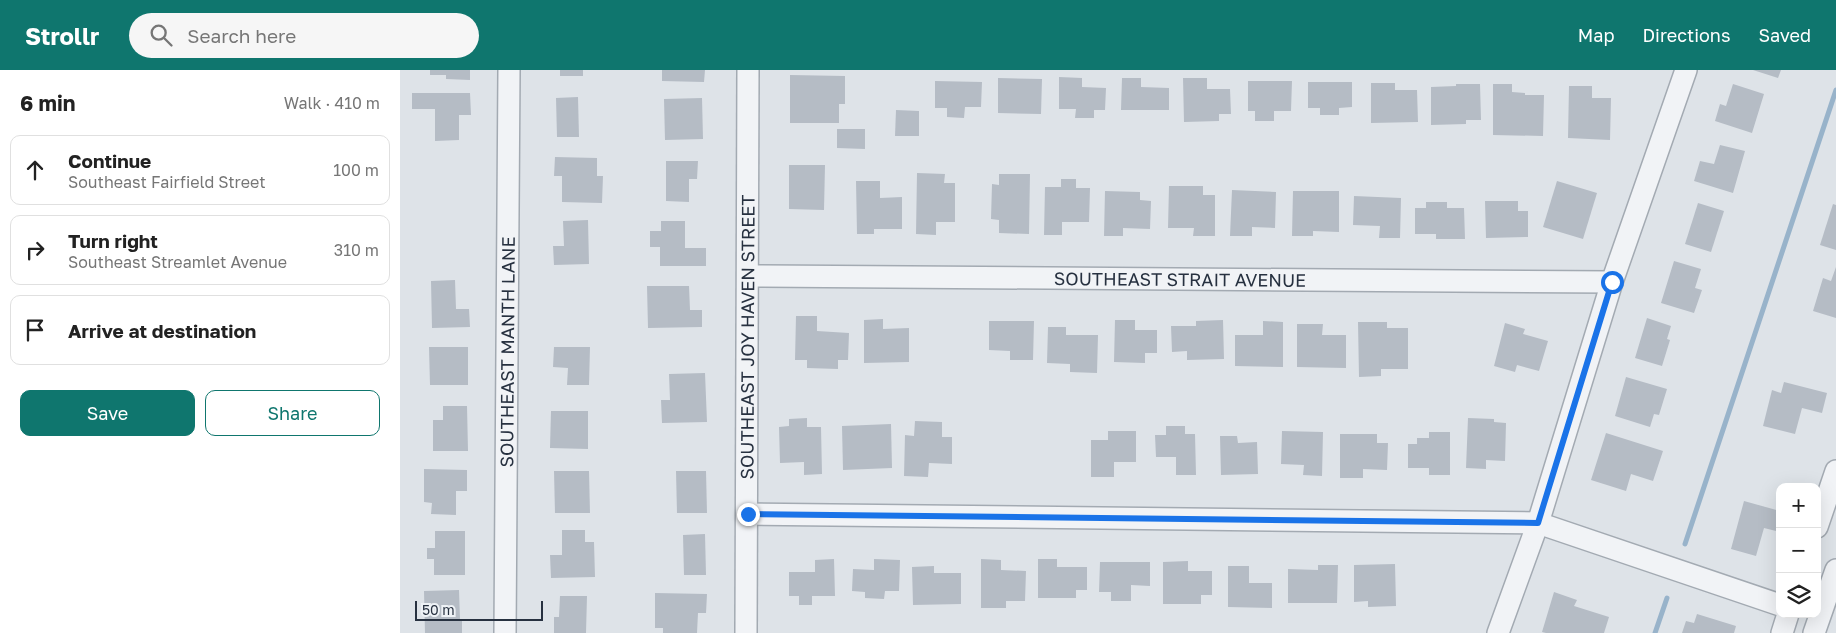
<!DOCTYPE html>
<html lang="en">
<head>
<meta charset="utf-8">
<style>
  body { margin:0; font-family:"Golos Text",sans-serif; background:#f6f6f6; color:#222 }
  .controls { position:absolute; right:15px; bottom:15px; display:grid; overflow:hidden; border-radius:10px; box-shadow:0 5px 20px #0002 }
  .controls button { width:45px; height:45px; display:grid; place-items:center; padding:0; border:0; border-bottom:1px solid #e0e0e0; background:#fff; color:#222; font:25px sans-serif }
  .scale { position:absolute; left:15px; bottom:12px; width:128px; box-sizing:border-box; padding-left:5px; border:2px solid #273140; border-top:0; font-size:14px; line-height:18px; white-space:nowrap; color:#273140; -webkit-text-stroke:4px #eef2f6; paint-order:stroke }
  .stop { position:absolute; width:15px; height:15px; margin:-11px; border:4px solid #1a73e8; border-radius:50%; background:#fff }
  .stop.end { background:#1a73e8; border-color:#fff; box-shadow:0 1px 5px #0008 }
  .list { margin:0; padding:0; list-style:none }
  h2 { display:flex; justify-content:space-between; align-items:center; height:65px; margin:0; padding:0 20px; font-size:21px }
  h2 small { font-size:16px; font-weight:400; color:#767676 }
  .list li { display:grid; grid-template-columns:32px 1fr auto; gap:15px; align-items:center; box-sizing:border-box; height:70px; margin:0 10px 10px; padding:0 10px; border:1px solid #e0e0e0; border-radius:10px }
  .list b { display:block; font-size:19px; white-space:nowrap }
  .list p { margin:0; font-size:16px; white-space:nowrap; color:#767676 }
  .list em { font-size:16px; font-style:normal; color:#767676 }
  .actions { display:flex; gap:10px; padding:15px 20px }
  .actions a { flex:1; padding:11px 0; border:1px solid #0f766e; border-radius:10px; text-align:center; font-size:18px; color:#0f766e }
  .actions .main { background:#0f766e; color:#fff }
  .icon { flex:none; width:28px; height:28px; fill:none; stroke:currentColor; stroke-width:2; stroke-linecap:round; stroke-linejoin:round }
  .map { position:relative; flex:none; width:1436px; height:563px; overflow:hidden }
  header { display:flex; align-items:center; gap:30px; box-sizing:border-box; height:70px; padding:0 25px; background:#0f766e; color:#fff }
  header strong { font-size:24px }
  nav { display:flex; gap:28px; margin-inline-start:auto; font-size:18px }
  .search { width:350px; height:45px; background:#f6f6f6; display:flex; align-items:center; gap:12px; box-sizing:border-box; padding:0 18px; border-radius:28px; color:#767676; font-size:19px }
  main { display:flex }
  aside { flex:1; background:#fff }
  .map>svg:first-child { display:block }
  .lines { fill:none; stroke-linecap:round; stroke-linejoin:round }
  .stream { stroke:#98b3ca; stroke-width:5 }
  .building { fill:#b5bcc5 }
  .minor-casing { stroke:#a3aab2; stroke-width:24 }
  .minor { stroke:#f1f3f6; stroke-width:21 }
  .route { stroke:#1a73e8; stroke-width:6 }
  .labels { text-anchor:middle; dominant-baseline:central; stroke-width:4.5; stroke-linejoin:round; paint-order:stroke }
  .street-label { font-size:18px; fill:#273140; stroke:#eef2f6 }
</style>
</head>
<body>
<header>
<strong>Strollr</strong>
<div class="search"><svg class="icon" aria-label="search" viewBox="0 0 24 24"><circle cx="10" cy="10" r="6"/><path d="M15 15l6 6"/></svg>Search here</div>
<nav><a>Map</a><a>Directions</a><a>Saved</a></nav>
</header>
<main>
<aside>
<h2>6 min<small>Walk · 410 m</small></h2>
<ul class="list">
<li><svg class="icon" aria-label="ahead" viewBox="0 0 24 24"><path d="M12 20V5M6 11l6-6 6 6"/></svg><div><b>Continue</b><p>Southeast Fairfield Street</p></div><em>100 m</em></li>
<li><svg class="icon" aria-label="right" viewBox="0 0 24 24"><path d="M7 20v-9h11M14 6l5 5-5 5"/></svg><div><b>Turn right</b><p>Southeast Streamlet Avenue</p></div><em>310 m</em></li>
<li><svg class="icon" aria-label="arrive" viewBox="0 0 24 24"><path d="M6 21V4h12l-3 4 3 4H6"/></svg><div><b>Arrive at destination</b></div></li>
</ul>
<div class="actions"><a class="main">Save</a><a>Share</a></div>
</aside>
<div class="map">
<svg width="1436" height="563" viewBox="0 0 1436 563">
  <rect width="100%" height="100%" fill="#dee3e8"/>
  <g class="lines">
    <g class="stream">
      <path d="M1285 474 1436 20"/>
      <path d="M1255 563 1267 528"/>
    </g>
  </g>
  <g class="building">
    <path d="M30 0H70V10L46 9V5H30Z"/>
    <rect x="160" y="0" width="23" height="6"/>
    <path d="M262 0H305L304 12 262 11Z"/>
    <path d="M1353 0H1381L1378 8Z"/>
    <path d="M390 5 445 6V34H439V53H390Z"/>
    <path d="M659 7 682 8V17L706 18 705 40H694V48H675L676 39H659Z"/>
    <path d="M598 8 642 9 641 44 598 43Z"/>
    <path d="M722 8H741V17L769 18V40H721Z"/>
    <path d="M783 8H807V19H830L831 44H819V51L784 52Z"/>
    <path d="M535 11 582 12 581 37H565L564 48 547 47V38H535Z"/>
    <path d="M848 11H892L891 41H874V51H855V41H848Z"/>
    <path d="M908 12H952V37L939 38V45H920V38H908Z"/>
    <path d="M971 13H995V20H1017L1018 52 971 53Z"/>
    <path d="M1056 14H1080L1081 50H1066V54L1031 55V17L1056 16Z"/>
    <path d="M1093 14H1112V22L1125 23V25H1144L1143 66 1093 65Z"/>
    <path d="M1333 14 1364 24 1352 63 1315 51 1320 34 1326 36Z"/>
    <path d="M1169 16H1192V28H1211L1210 70 1168 68Z"/>
    <path d="M12 23H70L71 45H59V70L35 71V39H12Z"/>
    <path d="M178 27 179 67H157L156 28Z"/>
    <path d="M302 28 303 69 265 70 264 29Z"/>
    <path d="M496 40 519 41V66H495Z"/>
    <path d="M437 59H465V79L437 78Z"/>
    <path d="M1320 75 1345 81 1333 123 1294 111 1300 91 1314 94Z"/>
    <path d="M155 87 197 88V106H203L202 133 162 132V106H154Z"/>
    <path d="M266 91H298L297 109H289V132L266 131Z"/>
    <path d="M389 95H425L424 140 389 139Z"/>
    <path d="M517 103 545 104 544 113H555V152H536V165L516 164Z"/>
    <path d="M599 104H630L629 164 599 163V150L591 149 592 114 599 115Z"/>
    <path d="M661 109H676V118H690L689 152H662V165H644L645 117H661Z"/>
    <path d="M456 111H480V128L502 127V159H474V164H457Z"/>
    <path d="M1157 111 1197 123 1183 169 1143 157Z"/>
    <path d="M769 116H803V125H815V166H793L794 158H768Z"/>
    <path d="M832 120 876 122 875 158 852 157V166H830Z"/>
    <path d="M705 121 740 122V130L751 131 750 159 723 158V166H704Z"/>
    <path d="M893 121H939V162L913 161V166H892Z"/>
    <path d="M954 126 1001 128 1000 168H979L980 156 953 155Z"/>
    <path d="M1085 131H1118V141H1128V167L1086 168Z"/>
    <path d="M1026 132H1047V138H1064L1065 169H1036V164H1015V138H1026Z"/>
    <path d="M1298 133 1324 141 1311 182 1285 174Z"/>
    <path d="M1433 134 1436 135V180L1420 175Z"/>
    <path d="M188 150 189 194 154 195 153 176H164L163 151Z"/>
    <path d="M261 151H285V178H306V196H260V177H250V161H261Z"/>
    <path d="M1274 191 1301 199 1295 218 1302 220 1294 243 1261 233Z"/>
    <path d="M1436 197V248L1413 241 1423 208 1431 211Z"/>
    <path d="M55 210 56 239H69L70 257 32 258 31 211Z"/>
    <path d="M247 216H289L290 240H302V257L248 258Z"/>
    <path d="M396 246H417V261L449 263 448 290H438V299L407 298V290H395Z"/>
    <path d="M1247 248 1271 256 1267 269 1270 270 1262 296 1235 288Z"/>
    <path d="M483 249V259L509 258V292L464 293V250Z"/>
    <path d="M715 250H735V260H757V283H745V293L714 292Z"/>
    <path d="M823 250 824 289 787 290V281L772 282 771 256H796V251Z"/>
    <path d="M589 251H634L633 290H610V281L589 280Z"/>
    <path d="M863 251 883 252V297L835 296V265H863Z"/>
    <path d="M958 252H987V258H1008V299H981V306L959 307Z"/>
    <path d="M1105 253 1125 259 1123 264 1148 271 1139 301 1117 295 1115 302 1094 296Z"/>
    <path d="M897 254H923L922 265H946V298L897 297Z"/>
    <path d="M648 257H666V265H698L697 303 670 302V294L647 293Z"/>
    <path d="M29 277H68V315H30Z"/>
    <path d="M154 277H190L189 315H167L168 298 153 297Z"/>
    <path d="M305 303 307 352 262 353 261 330H270L269 304Z"/>
    <path d="M1226 307 1267 319 1259 345 1254 344 1250 357 1215 346Z"/>
    <path d="M1384 312 1427 323 1422 343 1402 338 1395 364 1363 356 1372 320 1381 323Z"/>
    <path d="M43 336H67L68 381H33V350H43Z"/>
    <path d="M151 341H188V379L150 378Z"/>
    <path d="M407 348V357H421L422 404 404 405V392L380 393 379 357 389 356V349Z"/>
    <path d="M1068 348 1094 349V352L1106 353 1105 391 1086 390V399L1066 398Z"/>
    <path d="M515 351 542 352V367H552V394L529 393 528 407 504 406 505 365 514 366Z"/>
    <path d="M491 354 492 398 443 400 442 356Z"/>
    <path d="M766 356H785V364H795L796 405H776V387H756L755 365H766Z"/>
    <path d="M708 361H736V392H714V407H691V370H708Z"/>
    <path d="M882 361 923 362 922 406 903 405 904 395 881 394Z"/>
    <path d="M1029 362H1050V405H1029V398H1008V374H1017V368H1029Z"/>
    <path d="M1206 363 1263 381 1253 411 1231 404 1226 421 1191 410Z"/>
    <path d="M940 364H977V373H988L987 400 963 399V408H940Z"/>
    <path d="M820 366H837L838 373 857 372 858 404 821 405Z"/>
    <path d="M24 399 67 400V421H56V445L31 444 32 433 24 432Z"/>
    <path d="M154 401H189L190 443H155Z"/>
    <path d="M276 401H306L307 443H277Z"/>
    <path d="M1344 431 1380 441V462L1364 458 1356 486 1331 479Z"/>
    <path d="M162 460H185V472H194L195 507 151 508 150 485H162Z"/>
    <path d="M35 461H65V505H34V489H27V478H35Z"/>
    <path d="M305 464 306 505H284L283 465Z"/>
    <path d="M434 489 435 526H412V535H399V526H389V502H415V490Z"/>
    <path d="M474 489 500 490 499 521H485L484 529 465 528V522L452 521 453 499 474 500Z"/>
    <path d="M581 489 601 490V500L626 501 625 531H606V538H581Z"/>
    <path d="M638 489H657V497H687V520H676V528H638Z"/>
    <path d="M788 491V501H812V525H801V534H763V492Z"/>
    <path d="M700 492H750V516L731 515V531H711V522H699Z"/>
    <path d="M995 494 996 536 968 537V531L954 532V495Z"/>
    <path d="M918 495H938L937 533H888V499L918 500Z"/>
    <path d="M534 496V503H561V534L513 535 512 497Z"/>
    <path d="M828 496H849V513H872V538L828 537Z"/>
    <path d="M59 520 60 549H62V563H25L24 521Z"/>
    <path d="M1154 522 1177 530 1174 536 1209 547 1204 563H1146L1142 562Z"/>
    <path d="M255 523 307 524 306 543H298L297 563H263V558H255Z"/>
    <path d="M160 526H187L186 563H154V547H159Z"/>
    <path d="M1297 544 1336 556 1334 563H1282L1286 551 1294 553Z"/>
  </g>
  <g class="lines">
    <defs>
      <g id="minor">
        <path id="s1" d="M348 206 1212 212"/>
        <path d="M348 444 1138 453 1380 535"/>
        <path d="M1417 457 1436 401"/>
        <path id="s2" d="M105 563 109 0"/>
        <path id="s3" d="M346 563 348 0"/>
        <path d="M1098 563 1138 453 1212 212 1286 0"/>
        <path d="M1382 563 1388 544"/>
        <path d="M1414 563 1436 500"/>
      </g>
    </defs>
    <use href="#minor" class="minor-casing"/>
    <use href="#minor" class="minor"/>
  </g>
  <g class="lines">
    <path class="route" d="M348 444 1138 453 1212 212"/>
  </g>
  <g class="labels">
    <g class="street-label">
      <text stroke="none"><textPath href="#s1" startOffset="432">SOUTHEAST STRAIT AVENUE</textPath></text>
      <text stroke="none"><textPath href="#s3" startOffset="296">SOUTHEAST JOY HAVEN STREET</textPath></text>
      <text stroke="none"><textPath href="#s2" startOffset="281">SOUTHEAST MANTH LANE</textPath></text>
    </g>
  </g>
</svg>
<div class="controls">
<button>+</button>
<button>−</button>
<button><svg class="icon" aria-label="layers" viewBox="0 0 24 24"><path d="M12 4l9 5-9 5-9-5zM3 14l9 5 9-5"/></svg></button>
</div>
<div class="scale">50 m</div>
<div class="stop" style="left:1212px;top:212px"></div>
<div class="stop end" style="left:348px;top:444px"></div>
</div>
</main>
</body>
</html>
